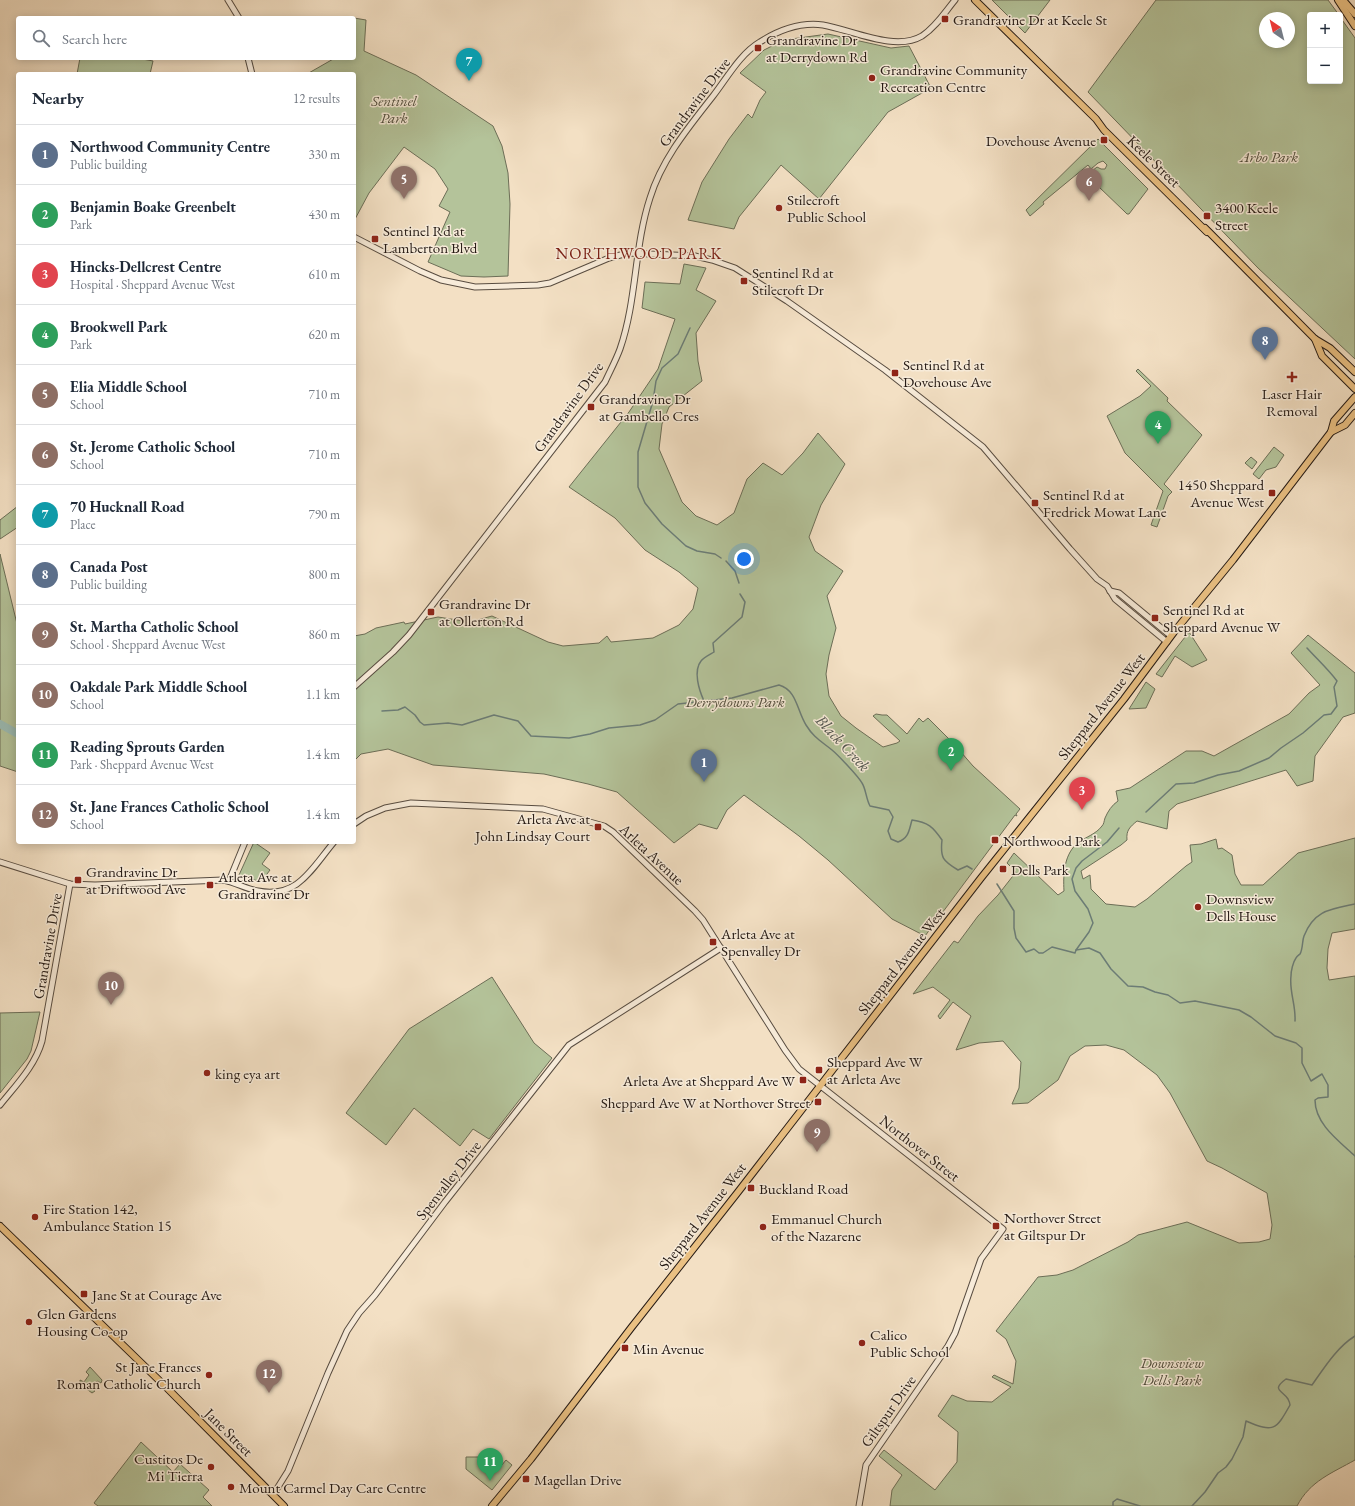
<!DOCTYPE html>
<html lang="en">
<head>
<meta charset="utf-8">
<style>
  body { margin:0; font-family:"EB Garamond",serif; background:#f6f6f7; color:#1f2937 }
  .controls { position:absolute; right:12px; top:12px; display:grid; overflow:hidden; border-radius:4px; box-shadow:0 2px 10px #0003 }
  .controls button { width:36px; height:36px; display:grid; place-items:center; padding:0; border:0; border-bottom:1px solid #e0e1e3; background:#fff; color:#1f2937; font:20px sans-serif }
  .compass { position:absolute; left:1259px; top:12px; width:36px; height:36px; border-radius:50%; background:#fff; box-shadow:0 2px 10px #0003; rotate:325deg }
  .you { position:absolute; left:744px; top:559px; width:14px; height:14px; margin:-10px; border:3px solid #fff; border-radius:50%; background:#1a73e8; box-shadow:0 0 0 6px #1a73e833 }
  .badge { display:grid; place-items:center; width:26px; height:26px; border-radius:50%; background:#111827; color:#fff; font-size:13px; font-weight:700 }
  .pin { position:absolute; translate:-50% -33px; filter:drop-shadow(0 1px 2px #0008) }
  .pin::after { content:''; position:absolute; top:21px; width:14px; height:12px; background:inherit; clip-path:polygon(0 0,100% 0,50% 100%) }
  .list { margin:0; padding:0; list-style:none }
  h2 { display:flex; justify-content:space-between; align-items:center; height:52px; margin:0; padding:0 16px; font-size:17px }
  h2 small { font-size:13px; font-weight:400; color:#747a83 }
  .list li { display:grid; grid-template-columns:26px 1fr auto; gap:12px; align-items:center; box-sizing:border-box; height:60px; padding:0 16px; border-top:1px solid #e0e1e3 }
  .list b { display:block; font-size:15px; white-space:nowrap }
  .list p { margin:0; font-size:13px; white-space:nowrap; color:#747a83 }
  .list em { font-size:13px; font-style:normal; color:#747a83 }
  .icon { flex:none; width:22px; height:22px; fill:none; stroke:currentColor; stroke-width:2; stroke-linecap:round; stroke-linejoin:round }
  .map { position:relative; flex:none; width:1355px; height:1506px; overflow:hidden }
  .search { position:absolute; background:#fff; box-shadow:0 2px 10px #0003; left:16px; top:16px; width:340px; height:44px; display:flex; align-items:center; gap:10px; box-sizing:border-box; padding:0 14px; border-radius:4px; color:#747a83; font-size:15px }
  .panel { position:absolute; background:#fff; box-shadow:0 2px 10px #0003; left:16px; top:72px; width:340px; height:772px; border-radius:4px }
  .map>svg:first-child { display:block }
  .green { fill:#b4c39a; stroke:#6c6e57; fill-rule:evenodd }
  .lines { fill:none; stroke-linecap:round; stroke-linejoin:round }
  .stream { stroke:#6c7c75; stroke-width:1.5 }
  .river { stroke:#9bbdb6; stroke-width:8 }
  .minor-casing { stroke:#584c40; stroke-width:7 }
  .major-casing { stroke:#251a14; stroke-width:8 }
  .minor { stroke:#f7ebd9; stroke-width:5 }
  .major { stroke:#eac082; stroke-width:6 }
  .poi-dot { fill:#8f2418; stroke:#f7ebd9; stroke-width:1.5 }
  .labels { text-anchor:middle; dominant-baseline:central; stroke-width:3; stroke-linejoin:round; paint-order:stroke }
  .poi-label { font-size:15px; fill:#251a14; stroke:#f7ebd9; text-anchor:start }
  .park-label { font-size:15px; font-style:italic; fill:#504d3c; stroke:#f7ebd9 }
  .street-label { font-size:15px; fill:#251a14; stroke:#f7ebd9 }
  .neighbourhood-label { font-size:16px; letter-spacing:1px; fill:#7a1f14; stroke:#f7ebd9 }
  .water-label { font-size:16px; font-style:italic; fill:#4e534d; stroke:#f7ebd9 }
</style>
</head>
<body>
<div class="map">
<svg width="1355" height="1506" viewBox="0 0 1355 1506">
  <rect width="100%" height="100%" fill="#f3e0c4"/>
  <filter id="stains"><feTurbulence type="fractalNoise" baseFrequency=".005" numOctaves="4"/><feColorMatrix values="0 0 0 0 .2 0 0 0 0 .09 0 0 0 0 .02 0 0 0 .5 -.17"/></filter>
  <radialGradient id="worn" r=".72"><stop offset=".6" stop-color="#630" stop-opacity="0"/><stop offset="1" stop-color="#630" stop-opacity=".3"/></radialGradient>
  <g class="green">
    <path d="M992 0H1050L1025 33Z"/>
    <path d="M1156 0H1328L1339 15H1310V81H1340V17L1355 38V359L1258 268 1088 92ZM1265 18H1289V42H1265Z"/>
    <path d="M354 18 366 20 364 51 416 75 493 126 502 146 508 173 510 204 508 276 484 277 461 276 428 262 450 212 439 206 448 189 435 169 404 147 369 193 354 221V74H307L335 58H354Z"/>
    <path d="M828 34 891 48 909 46 931 88 888 112 819 199 781 165 739 217 734 229 688 220 702 182 729 139 748 114 752 118 760 100 766 92 740 73 764 50 784 40Z"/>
    <path d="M80 58H137L153 61 150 74H77Z"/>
    <path d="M1098 139 1148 189 1129 214H1127L1124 211 1099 187 1094 179 1097 176 1092 171 1097 167 1101 169H1105L1107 165 1103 161 1098 163 1091 169 1088 165 1043 202 1044 204 1030 216 1026 210Z"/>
    <path d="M684 264 706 268 696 290 716 301 696 333 698 361 702 381 669 407 662 424 659 449 682 502 696 516 717 525 734 513 747 479 763 463 782 475 803 453 818 433 845 464 821 505 809 537 815 551 843 571 827 596 836 628 829 655 826 674 829 696 841 716 856 728 883 747 897 743 900 741 873 716 876 714 882 715H887L907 734 919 718 923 722 928 718 954 744 973 766 1020 809 1016 814 1017 816 1015 815 925 936 892 919 828 860 799 836 744 795 727 810 717 829 699 824 674 843 617 792 588 784 544 774 433 765 388 749 361 754 354 761V636L365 634 376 628 404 622 405 624 438 617 470 622 492 616 548 642 563 646 599 643 607 636 611 642 653 638 679 625 693 609 698 588 679 572 645 550 615 518 569 487 629 412 658 369 675 319 642 308 645 282 680 284Z"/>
    <path d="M1138 369 1168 398 1167 401 1202 435 1164 484 1172 492 1168 496 1157 527 1151 525 1163 491 1125 453 1107 416 1140 396 1151 386 1136 371Z"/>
    <path d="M1274 447 1284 455 1276 467 1266 470 1259 479 1253 474Z"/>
    <path d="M1251 457 1257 462 1252 469 1245 463Z"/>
    <path d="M18 506V527L0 539V520Z"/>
    <path d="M0 554 18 628V772L0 766Z"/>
    <path d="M1189 632 1207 660 1192 667 1175 656 1162 677 1156 674Z"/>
    <path d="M1308 635 1355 673V713L1343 717 1315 756 1313 781 1297 786 1286 770 1177 804 1169 811 1167 829 1137 821C1130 827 1126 830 1127 840L1121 845 1081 871 1083 879 1090 875 1091 889 1106 904 1135 907 1147 899 1186 866 1192 862 1190 845 1201 844 1216 839 1218 849 1222 848 1232 855 1235 874 1241 885H1263L1298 853 1355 838V929L1332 933 1328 949 1327 968 1329 980 1355 976V1460C1332 1473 1310 1481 1297 1506H890L892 1490 902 1475 879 1456 884 1450 935 1490 957 1462 958 1432 938 1416 952 1395 967 1401 992 1402 1011 1387 992 1377 994 1375 1013 1384 1016 1361 1006 1339 996 1331 1038 1277 1057 1275 1073 1270 1128 1242 1138 1235 1187 1222 1239 1243 1259 1242 1270 1239 1272 1225 1267 1193 1222 1168 1207 1161 1170 1093 1157 1075 1124 1050 1106 1045 1085 1046 1070 1056 1058 1080 1028 1103 1012 1104 1019 1088 1021 1062 1003 1041 979 1043 956 1050 971 1016 953 1002 940 1019 938 1016 950 1000 933 987 913 994 954 941 958 943 978 916 998 895 1016 872 1007 863 1014 853 1058 895 1064 891C1063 874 1064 853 1079 842 1086 837 1096 834 1102 826 1104 824 1104 821 1105 818 1108 811 1112 805 1118 801L1116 791 1130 788 1186 751H1202L1214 756 1289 714 1309 693 1320 685 1291 653Z"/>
    <path d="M1146 682 1155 689 1146 708 1129 709Z"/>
    <path d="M254 842 270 853 262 864 270 870 261 882 239 875Z"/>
    <path d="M492 977 534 1043 552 1058 489 1139 473 1129 460 1146 414 1108 386 1145 346 1113 409 1029Z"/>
    <path d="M40 1012 31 1051 27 1059 0 1093V1013Z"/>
    <path d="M90 1367 102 1380 101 1383 97 1381 92 1388 95 1391 92 1393 80 1384V1380L84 1382 89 1375 86 1372Z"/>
    <path d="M141 1442 173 1472 180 1464 209 1490 203 1497 212 1506H98L94 1503Z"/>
    <path d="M466 1457H478L497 1471 506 1460 512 1465 492 1490 466 1469Z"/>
  </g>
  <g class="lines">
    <g class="stream">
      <path d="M690 328 678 354 662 368 656 381 653 401 638 452V487L645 503 662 524 686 546 697 551 715 554 721 558"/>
      <path d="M726 561 735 571 739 583"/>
      <path d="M704 701C699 690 693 671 701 661 704 657 711 654 714 652L713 643 742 617 745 602 740 594"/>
      <path d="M382 711 398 710 405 707 415 715 420 722 424 725 448 723 462 725 494 715 518 721 531 736 569 738 590 734 609 728 640 725 655 720 678 704 732 698 779 685C797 690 797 711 806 725 814 738 821 741 832 750 838 755 858 776 862 783 866 789 866 799 870 806L889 810 893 817 888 831 891 839 898 842C909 838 909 830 912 820 928 822 933 827 942 840 940 858 943 861 958 870L967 866 972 869"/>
      <path d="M1146 812 1176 784 1194 783 1218 775 1239 771 1269 758 1281 748 1303 733 1324 715 1331 714 1337 706 1334 687 1337 681C1328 669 1317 659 1307 648"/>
      <path d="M997 884 1014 911V928L1016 938 1026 952 1034 949 1039 953H1043L1052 947 1075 953 1076 950 1089 948 1100 953 1111 969 1128 986 1143 987 1155 992 1168 995 1180 1003 1195 1001 1239 1010 1251 1017 1275 1036 1296 1043 1302 1048V1063L1311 1081 1322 1074 1328 1085V1097L1318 1098 1315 1100C1315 1124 1339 1141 1355 1156"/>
      <path d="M1076 950 1089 932 1093 923 1088 909 1075 891 1072 879 1076 868 1082 861 1107 842 1119 828"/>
      <path d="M1295 1021C1296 1005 1289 991 1291 976 1291 971 1293 962 1296 958 1297 956 1299 955 1300 954 1303 949 1302 941 1304 936 1314 910 1331 909 1355 904"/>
      <path d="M1355 1256V1257"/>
      <path d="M1113 1506V1502L1117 1499 1140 1506"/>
      <path d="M1192 1506 1205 1492 1218 1473 1226 1467 1232 1459 1243 1437 1246 1421C1274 1433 1276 1430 1290 1405 1290 1403 1289 1401 1288 1399 1282 1390 1271 1390 1286 1379L1312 1385C1324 1368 1337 1347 1355 1336"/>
    </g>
    <path class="river" d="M0 724 18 734"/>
    <defs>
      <g id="minor">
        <path d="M228 0 239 18"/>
        <path d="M248 58 252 74"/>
        <path d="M354 237 420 271 441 280 475 287 538 285 550 283 609 258 628 253 695 256 712 260 735 268 787 301 885 370 983 447 1070 549 1097 579 1107 586 1115 599 1167 642"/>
        <path d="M1110 591 1119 593 1171 636"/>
        <path d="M354 687 393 652 409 635 605 382C610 371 616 360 620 349 637 300 634 247 650 198 662 159 688 128 713 96 727 78 740 54 760 42 779 30 801 22 823 25 852 30 895 52 922 36 936 27 945 12 955 0"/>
        <path d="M354 824 366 816 385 808 411 803 543 809 604 826 613 832 695 911 703 920 785 1050 799 1069 1003 1229 981 1259 955 1333 948 1346 866 1465 859 1506"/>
        <path d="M0 862 70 884 95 885 223 880C235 882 246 889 258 891 298 899 312 868 334 842"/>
        <path d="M229 881 245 842"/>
        <path d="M0 1105C16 1085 35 1066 42 1041L70 884"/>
        <path d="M273 1495 288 1471 328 1373 347 1331 359 1313 375 1295 445 1202 569 1045 721 948"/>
      </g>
      <g id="major">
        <path d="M975 0 1096 119 1104 130 1207 232"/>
        <path d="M1338 0 1355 26"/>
        <path d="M1343 0 1355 14"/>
        <path d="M1205 228 1315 339 1330 348 1355 372"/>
        <path d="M1315 339 1322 356 1355 389"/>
        <path d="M1331 432 1345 425 1355 413"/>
        <path d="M0 1226C56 1280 112 1334 167 1388 206 1427 245 1467 284 1506"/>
        <path d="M492 1506 531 1459 631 1328 738 1192 981 878 1124 699 1174 632 1233 560 1331 432 1334 421 1355 397"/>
      </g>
    </defs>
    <use href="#minor" class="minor-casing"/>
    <use href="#major" class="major-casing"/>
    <use href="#minor" class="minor"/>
    <use href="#major" class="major"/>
  </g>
  <g class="poi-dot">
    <rect x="941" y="15" width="8" height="8" rx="2"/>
    <rect x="754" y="44" width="8" height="8" rx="2"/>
    <circle cx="872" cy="78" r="4"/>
    <rect x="1100" y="136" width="8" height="8" rx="2"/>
    <circle cx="779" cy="208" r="4"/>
    <rect x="1203" y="212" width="8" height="8" rx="2"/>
    <rect x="371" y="235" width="8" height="8" rx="2"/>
    <rect x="740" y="277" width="8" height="8" rx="2"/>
    <rect x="891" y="369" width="8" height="8" rx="2"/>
    <path d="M1290 371h4v4h4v4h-4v4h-4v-4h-4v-4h4z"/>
    <rect x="587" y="403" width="8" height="8" rx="2"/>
    <rect x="1268" y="489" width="8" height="8" rx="2"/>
    <rect x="1031" y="499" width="8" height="8" rx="2"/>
    <rect x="427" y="608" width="8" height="8" rx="2"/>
    <rect x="1151" y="614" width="8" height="8" rx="2"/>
    <rect x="594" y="823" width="8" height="8" rx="2"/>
    <rect x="991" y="836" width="8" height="8" rx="2"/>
    <rect x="999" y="865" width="8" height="8" rx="2"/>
    <rect x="74" y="876" width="8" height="8" rx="2"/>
    <rect x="206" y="881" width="8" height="8" rx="2"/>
    <circle cx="1198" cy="907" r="4"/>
    <rect x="709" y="938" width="8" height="8" rx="2"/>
    <rect x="815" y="1066" width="8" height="8" rx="2"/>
    <circle cx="207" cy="1073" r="4"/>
    <rect x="799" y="1076" width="8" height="8" rx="2"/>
    <rect x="814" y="1098" width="8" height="8" rx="2"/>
    <rect x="747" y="1184" width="8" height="8" rx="2"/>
    <circle cx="35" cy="1217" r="4"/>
    <rect x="992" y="1222" width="8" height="8" rx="2"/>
    <circle cx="763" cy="1227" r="4"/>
    <rect x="80" y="1290" width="8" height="8" rx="2"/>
    <circle cx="29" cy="1322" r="4"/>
    <circle cx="862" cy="1343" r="4"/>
    <rect x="621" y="1344" width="8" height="8" rx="2"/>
    <circle cx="209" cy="1375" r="4"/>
    <circle cx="211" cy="1467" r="4"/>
    <rect x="522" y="1475" width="8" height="8" rx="2"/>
    <circle cx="231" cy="1487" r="4"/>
  </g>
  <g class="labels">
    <g class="poi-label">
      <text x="953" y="19">Grandravine Dr at Keele St</text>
      <text x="766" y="39">Grandravine Dr<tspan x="766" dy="17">at Derrydown Rd</tspan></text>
      <text x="880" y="69">Grandravine Community<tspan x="880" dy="17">Recreation Centre</tspan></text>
      <text x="1096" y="140" text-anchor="end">Dovehouse Avenue</text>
      <text x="787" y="199">Stilecroft<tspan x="787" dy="17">Public School</tspan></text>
      <text x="1215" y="207">3400 Keele<tspan x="1215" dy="17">Street</tspan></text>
      <text x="383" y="230">Sentinel Rd at<tspan x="383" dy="17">Lamberton Blvd</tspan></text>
      <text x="752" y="272">Sentinel Rd at<tspan x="752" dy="17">Stilecroft Dr</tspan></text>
      <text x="903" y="364">Sentinel Rd at<tspan x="903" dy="17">Dovehouse Ave</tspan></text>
      <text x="1292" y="393" text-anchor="middle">Laser Hair<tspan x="1292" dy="17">Removal</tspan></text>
      <text x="599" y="398">Grandravine Dr<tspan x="599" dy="17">at Gambello Cres</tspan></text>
      <text x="1264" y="484" text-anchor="end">1450 Sheppard<tspan x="1264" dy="17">Avenue West</tspan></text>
      <text x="1043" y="494">Sentinel Rd at<tspan x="1043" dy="17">Fredrick Mowat Lane</tspan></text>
      <text x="439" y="603">Grandravine Dr<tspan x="439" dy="17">at Ollerton Rd</tspan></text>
      <text x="1163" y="609">Sentinel Rd at<tspan x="1163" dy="17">Sheppard Avenue W</tspan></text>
      <text x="590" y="818" text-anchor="end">Arleta Ave at<tspan x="590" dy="17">John Lindsay Court</tspan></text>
      <text x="1003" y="840">Northwood Park</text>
      <text x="1011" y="869">Dells Park</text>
      <text x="86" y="871">Grandravine Dr<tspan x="86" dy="17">at Driftwood Ave</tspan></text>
      <text x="218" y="876">Arleta Ave at<tspan x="218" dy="17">Grandravine Dr</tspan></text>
      <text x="1206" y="898">Downsview<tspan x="1206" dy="17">Dells House</tspan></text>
      <text x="721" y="933">Arleta Ave at<tspan x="721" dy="17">Spenvalley Dr</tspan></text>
      <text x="827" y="1061">Sheppard Ave W<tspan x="827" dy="17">at Arleta Ave</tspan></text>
      <text x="215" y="1073">king eya art</text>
      <text x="795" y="1080" text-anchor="end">Arleta Ave at Sheppard Ave W</text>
      <text x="810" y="1102" text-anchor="end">Sheppard Ave W at Northover Street</text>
      <text x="759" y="1188">Buckland Road</text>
      <text x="43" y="1208">Fire Station 142,<tspan x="43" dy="17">Ambulance Station 15</tspan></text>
      <text x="1004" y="1217">Northover Street<tspan x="1004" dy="17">at Giltspur Dr</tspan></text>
      <text x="771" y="1218">Emmanuel Church<tspan x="771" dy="17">of the Nazarene</tspan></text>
      <text x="92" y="1294">Jane St at Courage Ave</text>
      <text x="37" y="1313">Glen Gardens<tspan x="37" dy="17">Housing Co-op</tspan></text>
      <text x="870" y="1334">Calico<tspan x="870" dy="17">Public School</tspan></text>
      <text x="633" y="1348">Min Avenue</text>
      <text x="201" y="1366" text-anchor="end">St Jane Frances<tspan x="201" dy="17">Roman Catholic Church</tspan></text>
      <text x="203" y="1458" text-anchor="end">Custitos De<tspan x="203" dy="17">Mi Tierra</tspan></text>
      <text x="534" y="1479">Magellan Drive</text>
      <text x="239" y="1487">Mount Carmel Day Care Centre</text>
    </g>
    <g class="park-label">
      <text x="394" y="100">Sentinel<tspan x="394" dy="17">Park</tspan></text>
      <text x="1269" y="156">Arbo Park</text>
      <text x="735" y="701">Derrydowns Park</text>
      <text x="1172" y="1362">Downsview<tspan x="1172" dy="17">Dells Park</tspan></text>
    </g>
    <g class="street-label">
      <text transform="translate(694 102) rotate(-53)">Grandravine Drive</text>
      <text transform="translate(1154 161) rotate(44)">Keele Street</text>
      <text transform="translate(568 407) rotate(-54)">Grandravine Drive</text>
      <text transform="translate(1101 706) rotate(-52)">Sheppard Avenue West</text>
      <text transform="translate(652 854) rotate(43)">Arleta Avenue</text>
      <text transform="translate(47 946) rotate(-80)">Grandravine Drive</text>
      <text transform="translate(901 961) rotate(-52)">Sheppard Avenue West</text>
      <text transform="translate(920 1148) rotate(38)">Northover Street</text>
      <text transform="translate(448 1180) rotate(-52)">Spenvalley Drive</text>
      <text transform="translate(702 1216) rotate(-52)">Sheppard Avenue West</text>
      <text transform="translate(888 1411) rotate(-55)">Giltspur Drive</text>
      <text transform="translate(229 1432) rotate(45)">Jane Street</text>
    </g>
    <g class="neighbourhood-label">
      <text x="639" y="253">NORTHWOOD PARK</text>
    </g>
    <g class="water-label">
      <text transform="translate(843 743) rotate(47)">Black Creek</text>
    </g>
  </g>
  <rect width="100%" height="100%" filter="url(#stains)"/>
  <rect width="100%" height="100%" fill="url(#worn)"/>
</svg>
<div class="controls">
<button>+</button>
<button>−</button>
</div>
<svg class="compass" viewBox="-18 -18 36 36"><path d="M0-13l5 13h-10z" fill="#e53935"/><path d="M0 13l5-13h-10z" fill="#747a83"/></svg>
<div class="you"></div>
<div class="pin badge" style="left:704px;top:782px;background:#5c6f8a">1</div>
<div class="pin badge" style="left:951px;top:771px;background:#2e9e5b">2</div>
<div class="pin badge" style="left:1082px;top:810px;background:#e0444e">3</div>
<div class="pin badge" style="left:1158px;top:444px;background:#2e9e5b">4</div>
<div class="pin badge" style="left:404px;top:199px;background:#8d6e63">5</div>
<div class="pin badge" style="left:1089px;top:201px;background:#8d6e63">6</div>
<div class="pin badge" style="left:469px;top:81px;background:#0f9aa8">7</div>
<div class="pin badge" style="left:1265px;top:360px;background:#5c6f8a">8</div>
<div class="pin badge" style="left:817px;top:1152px;background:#8d6e63">9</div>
<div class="pin badge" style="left:111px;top:1005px;background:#8d6e63">10</div>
<div class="pin badge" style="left:490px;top:1481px;background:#2e9e5b">11</div>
<div class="pin badge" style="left:269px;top:1393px;background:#8d6e63">12</div>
<div class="search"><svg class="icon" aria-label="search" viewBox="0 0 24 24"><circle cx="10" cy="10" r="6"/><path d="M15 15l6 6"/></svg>Search here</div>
<section class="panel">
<h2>Nearby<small>12 results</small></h2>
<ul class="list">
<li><span class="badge" style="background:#5c6f8a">1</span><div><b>Northwood Community Centre</b><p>Public building</p></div><em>330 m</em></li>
<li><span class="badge" style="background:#2e9e5b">2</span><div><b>Benjamin Boake Greenbelt</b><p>Park</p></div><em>430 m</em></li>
<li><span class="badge" style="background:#e0444e">3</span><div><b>Hincks-Dellcrest Centre</b><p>Hospital · Sheppard Avenue West</p></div><em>610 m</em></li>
<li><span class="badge" style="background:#2e9e5b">4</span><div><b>Brookwell Park</b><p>Park</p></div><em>620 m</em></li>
<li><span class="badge" style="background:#8d6e63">5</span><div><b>Elia Middle School</b><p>School</p></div><em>710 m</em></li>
<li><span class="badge" style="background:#8d6e63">6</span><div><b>St. Jerome Catholic School</b><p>School</p></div><em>710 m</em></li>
<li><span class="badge" style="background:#0f9aa8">7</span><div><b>70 Hucknall Road</b><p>Place</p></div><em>790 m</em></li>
<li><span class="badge" style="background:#5c6f8a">8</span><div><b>Canada Post</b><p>Public building</p></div><em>800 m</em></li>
<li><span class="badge" style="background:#8d6e63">9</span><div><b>St. Martha Catholic School</b><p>School · Sheppard Avenue West</p></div><em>860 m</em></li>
<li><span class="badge" style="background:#8d6e63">10</span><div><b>Oakdale Park Middle School</b><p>School</p></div><em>1.1 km</em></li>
<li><span class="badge" style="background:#2e9e5b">11</span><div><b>Reading Sprouts Garden</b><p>Park · Sheppard Avenue West</p></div><em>1.4 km</em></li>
<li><span class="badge" style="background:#8d6e63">12</span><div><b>St. Jane Frances Catholic School</b><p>School</p></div><em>1.4 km</em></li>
</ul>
</section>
</div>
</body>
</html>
